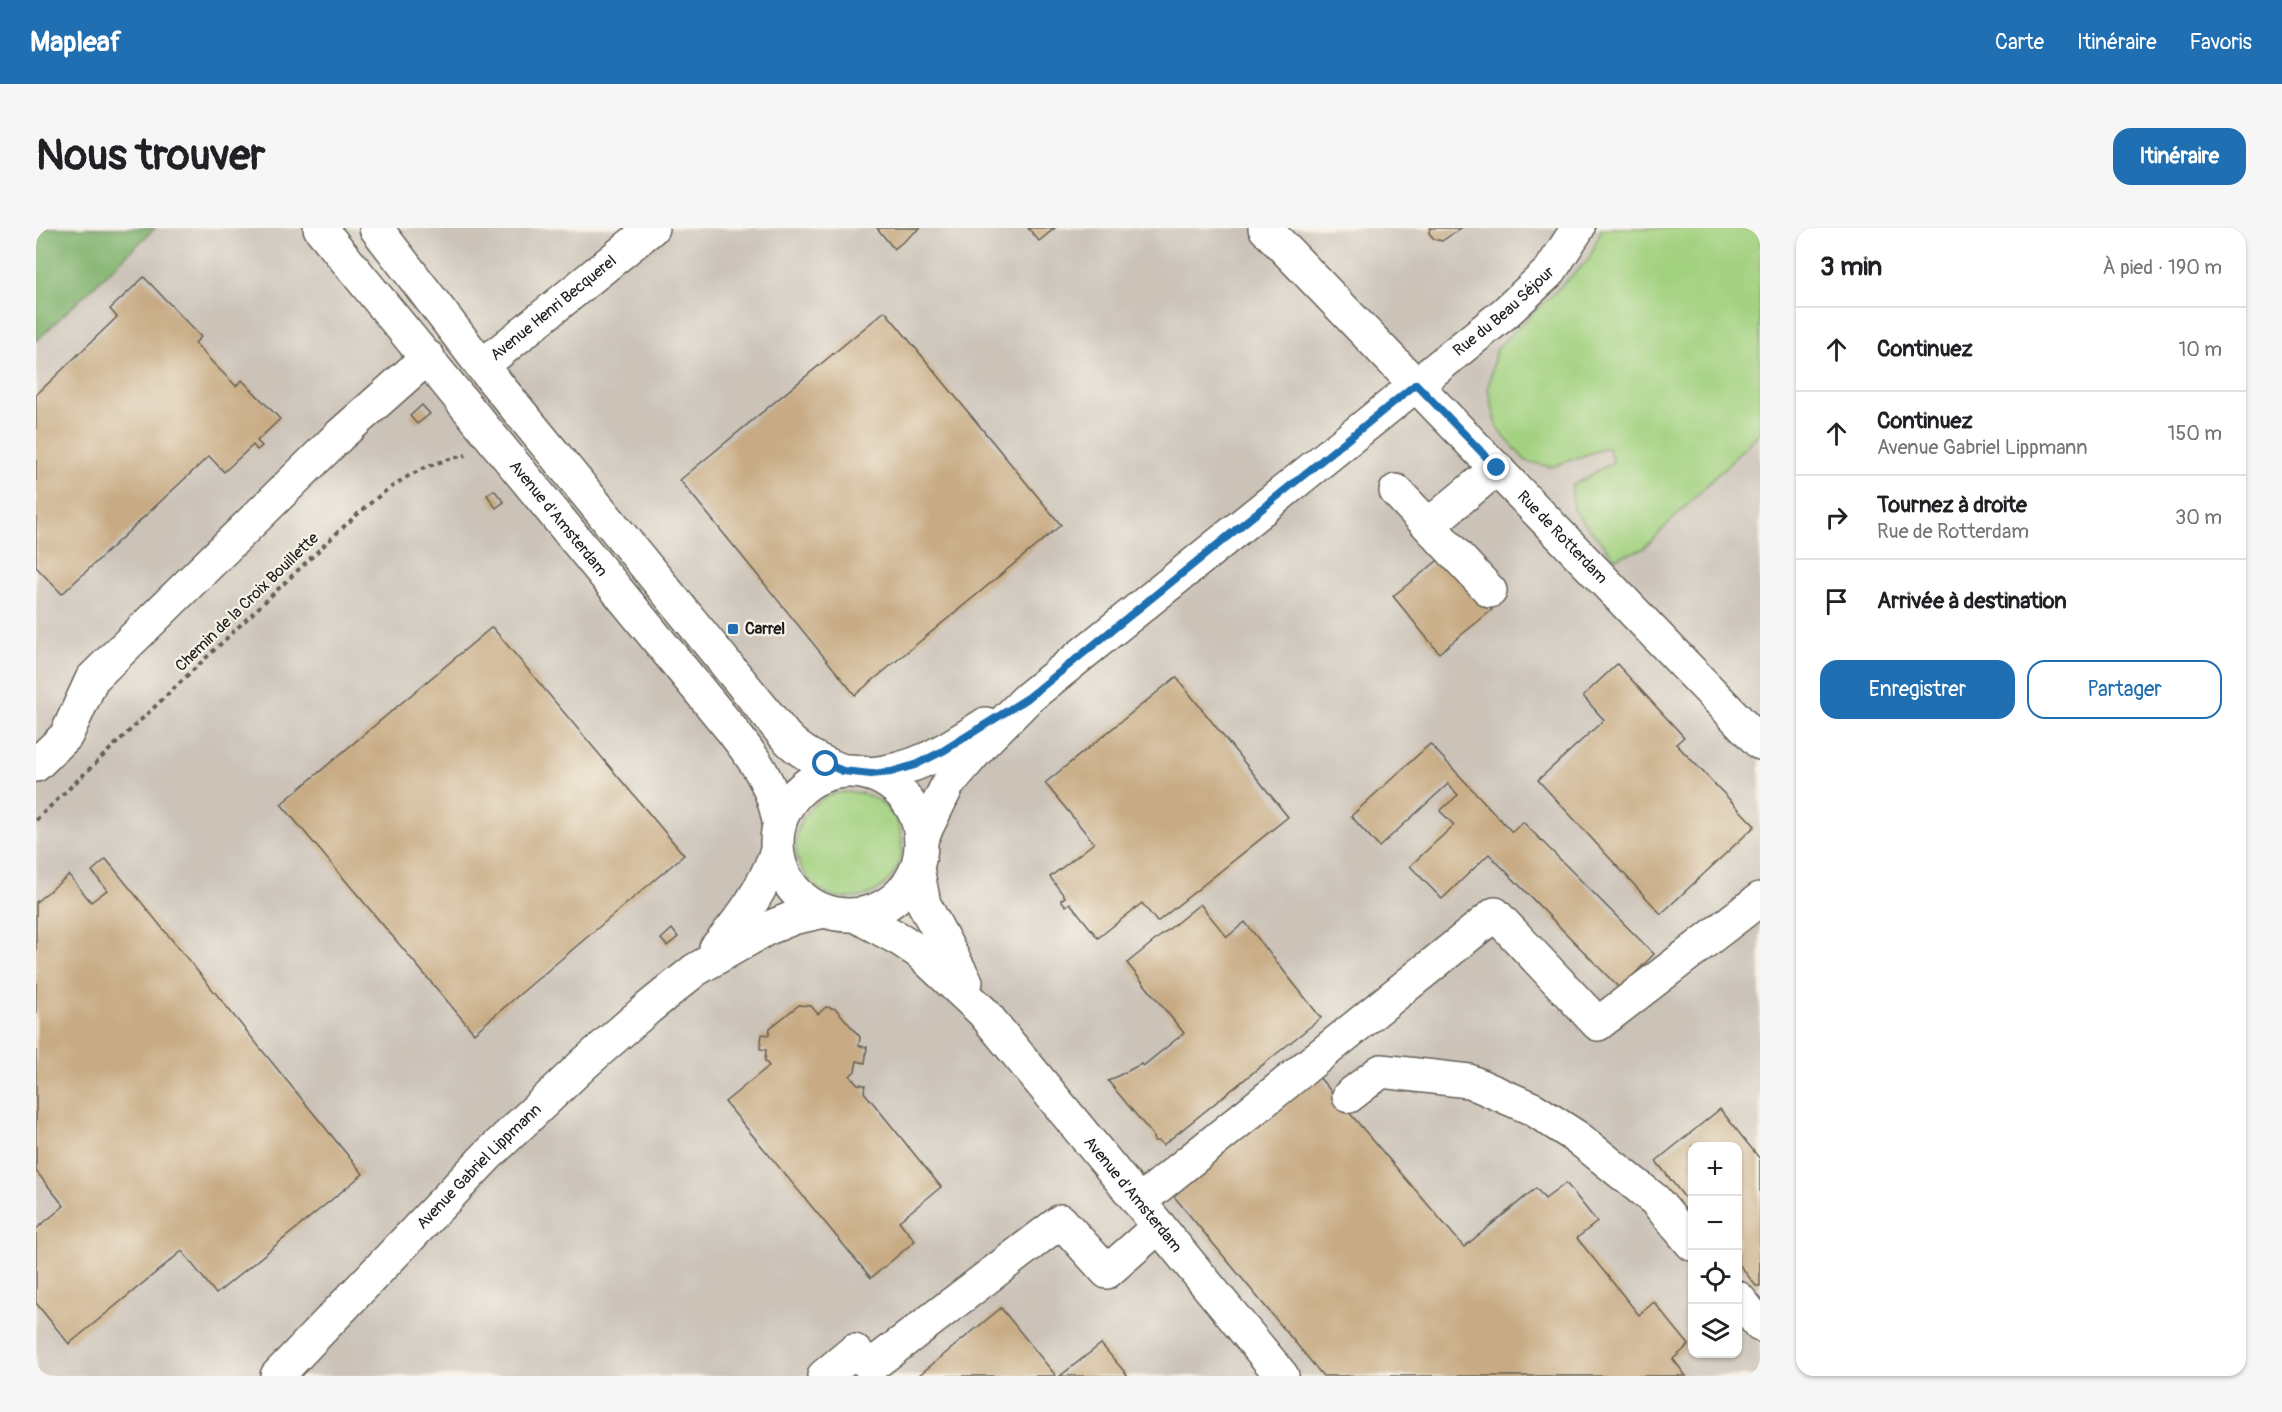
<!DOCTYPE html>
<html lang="fr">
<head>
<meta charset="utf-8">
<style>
  body { margin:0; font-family:Pangolin,sans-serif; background:#f6f6f6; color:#202124 }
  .controls { position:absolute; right:18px; bottom:18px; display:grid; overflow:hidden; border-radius:12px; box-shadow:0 2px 4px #0004 }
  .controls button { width:54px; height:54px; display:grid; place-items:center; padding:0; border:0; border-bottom:2px solid #e0e0e0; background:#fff; color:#202124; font:30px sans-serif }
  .stop { position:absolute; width:18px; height:18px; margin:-14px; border:4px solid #1f6fb2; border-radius:50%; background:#fff }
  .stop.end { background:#1f6fb2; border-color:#fff; box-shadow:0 2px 6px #0008 }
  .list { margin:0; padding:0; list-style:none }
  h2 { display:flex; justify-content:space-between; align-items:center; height:78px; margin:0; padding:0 24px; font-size:26px }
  h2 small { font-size:20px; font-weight:400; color:#757577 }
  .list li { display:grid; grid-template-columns:39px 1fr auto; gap:18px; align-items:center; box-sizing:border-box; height:84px; padding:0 24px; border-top:2px solid #e0e0e0 }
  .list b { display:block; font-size:22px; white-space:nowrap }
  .list p { margin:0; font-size:20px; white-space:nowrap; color:#757577 }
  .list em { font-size:20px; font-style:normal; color:#757577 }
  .actions { display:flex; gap:12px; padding:18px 24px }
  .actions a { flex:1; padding:14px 0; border:2px solid #1f6fb2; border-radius:18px; text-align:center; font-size:21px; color:#1f6fb2 }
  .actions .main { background:#1f6fb2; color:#fff }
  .icon { flex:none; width:33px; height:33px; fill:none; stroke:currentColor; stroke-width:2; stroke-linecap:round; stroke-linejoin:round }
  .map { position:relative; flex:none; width:1724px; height:1148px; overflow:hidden; border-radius:18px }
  header { display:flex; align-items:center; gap:36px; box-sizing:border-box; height:84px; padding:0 30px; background:#1f6fb2; color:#fff }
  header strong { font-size:28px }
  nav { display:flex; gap:33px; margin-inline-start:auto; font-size:21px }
  .intro { display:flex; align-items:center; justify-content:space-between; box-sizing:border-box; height:144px; padding:0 36px }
  h1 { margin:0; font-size:42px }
  .button { padding:15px 27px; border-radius:18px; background:#1f6fb2; color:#fff; font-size:21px; font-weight:700 }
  main { display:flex; gap:36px; padding:0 36px }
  aside { flex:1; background:#fff; border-radius:18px; box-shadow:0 2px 4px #0004 }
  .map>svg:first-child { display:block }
  .industrial { fill:#cbc2b8; fill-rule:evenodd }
  .green { fill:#a2d17f; stroke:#5f764e; stroke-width:1.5 }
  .forest { fill:#81b36e; stroke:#4e6845; stroke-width:1.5 }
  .building { fill:#c8ab84 }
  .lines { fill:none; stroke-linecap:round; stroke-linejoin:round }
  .minor-casing { stroke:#656156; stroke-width:36 }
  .path { stroke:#656156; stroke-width:4; stroke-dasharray:4.5 4.5; stroke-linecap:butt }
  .minor { stroke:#fff; stroke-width:33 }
  .route { stroke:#1f6fb2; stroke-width:8 }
  .poi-dot { fill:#1f6fb2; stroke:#f7f3e8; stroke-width:2 }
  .labels { text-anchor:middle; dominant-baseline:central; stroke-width:4.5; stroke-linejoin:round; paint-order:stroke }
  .street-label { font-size:16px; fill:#1c1c1c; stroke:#f7f3e8 }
  .poi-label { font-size:16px; font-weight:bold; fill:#1c1c1c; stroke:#f7f3e8; text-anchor:start }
</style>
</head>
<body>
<header>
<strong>Mapleaf</strong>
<nav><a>Carte</a><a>Itinéraire</a><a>Favoris</a></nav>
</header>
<div class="intro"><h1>Nous trouver</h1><a class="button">Itinéraire</a></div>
<main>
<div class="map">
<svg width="1724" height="1148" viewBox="0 0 1724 1148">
  <rect width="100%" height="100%" fill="#f7f3e8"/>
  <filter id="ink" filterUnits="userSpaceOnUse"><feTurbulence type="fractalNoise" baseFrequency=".0167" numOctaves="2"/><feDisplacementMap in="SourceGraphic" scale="12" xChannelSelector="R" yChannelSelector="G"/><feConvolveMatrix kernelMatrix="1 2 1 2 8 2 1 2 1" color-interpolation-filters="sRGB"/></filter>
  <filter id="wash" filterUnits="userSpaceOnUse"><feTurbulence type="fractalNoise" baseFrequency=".008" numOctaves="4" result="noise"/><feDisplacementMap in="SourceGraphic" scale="24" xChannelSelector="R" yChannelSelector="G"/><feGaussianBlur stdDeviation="1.35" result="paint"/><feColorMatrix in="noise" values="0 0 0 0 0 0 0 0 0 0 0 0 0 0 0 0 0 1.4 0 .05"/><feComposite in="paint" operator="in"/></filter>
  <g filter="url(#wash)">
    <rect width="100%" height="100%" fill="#ede1c1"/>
    <path class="industrial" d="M119 0H1724V1148H0V113ZM1656 918H1702V1126H1656Z"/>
    <g class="green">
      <path d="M1566 0H1724V204L1607 321 1579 330 1537 282 1536 258 1577 234 1572 219 1515 239 1490 233 1462 202 1452 161 1460 121 1553 31Z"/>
      <circle cx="813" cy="617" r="53"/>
    </g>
    <path class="forest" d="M0 0H119L0 113Z"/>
    <g id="blocks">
      <g class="building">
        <path d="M841 0H884L858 21Z"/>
        <path d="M992 0H1019L1003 13Z"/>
        <path d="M1394 0H1425L1406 13 1398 11 1393 5Z"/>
        <path d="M108 49 165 109 159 115 177 135 200 158 206 152 244 191 221 213 226 218 221 222 217 217 188 244 173 228 26 366 0 339V167L81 89 74 81Z"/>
        <path d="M849 83 1025 297 819 467 644 252Z"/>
        <path d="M386 177 394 186 381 196 374 188Z"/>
        <path d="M458 262 468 274 460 280 451 267Z"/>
        <path d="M1410 326 1456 382 1403 425 1357 368Z"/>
        <path d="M456 399 648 627 438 805 245 576Z"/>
        <path d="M1581 436 1648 509 1640 516 1719 598 1625 686 1502 552 1568 492 1547 468Z"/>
        <path d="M1140 449 1252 589 1121 694 1106 675 1062 710 1034 675 1030 678 1025 672 1029 669 1014 649 1058 615 1009 555Z"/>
        <path d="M1394 516 1476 604 1487 594 1618 726 1584 761 1453 626 1406 671 1374 638 1418 597 1404 583 1422 567 1412 556 1343 619 1315 588Z"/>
        <path d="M70 631 327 946 180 1066 146 1023 33 1116 0 1075V1001L28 978 0 943V674L33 647 55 674 71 662 56 643Z"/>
        <path d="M1164 676 1191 709 1209 694 1285 790 1127 917 1123 913H1118L1116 906 1072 853 1105 836 1107 838 1148 805 1091 735Z"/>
        <path d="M636 701 642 709 631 718 625 711Z"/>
        <path d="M763 777 775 778 782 786 790 779 800 781 824 809 823 818 831 819 829 835 821 833 819 843 814 848 822 856 829 857 828 864 905 959 863 993 879 1013 835 1050 689 874 733 838 729 833 730 822 724 821 726 806 733 807 734 800Z"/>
        <path d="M1282 848 1428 1019 1500 960 1509 971 1530 955 1561 994 1541 1010 1603 1087 1618 1074 1653 1117 1637 1131 1650 1148H1287L1136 966Z"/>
        <path d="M1684 881 1724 931V1058H1720L1702 1035V918H1656V979L1620 933Z"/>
        <path d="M965 1080 1020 1148H882Z"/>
        <path d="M1065 1116 1092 1148H1024Z"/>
      </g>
    </g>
  </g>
  <g filter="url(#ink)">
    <use href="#blocks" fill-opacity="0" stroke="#656156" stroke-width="1.5"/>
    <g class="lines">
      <defs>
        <g id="minor">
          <path id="s1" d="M284 0 695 501C719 532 736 554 743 593"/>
          <path d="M340 0 446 138 749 508C765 526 785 534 807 543"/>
          <path id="s2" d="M1229 0 1724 515"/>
          <path id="s3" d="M446 138 616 0"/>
          <path d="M1360 263 1454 363"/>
          <path d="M1393 297 1461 240"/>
          <path d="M0 537 30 508 56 451 304 207 392 129"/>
          <circle cx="813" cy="615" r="72"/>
          <path d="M835 546C884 541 909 522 950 496"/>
          <path id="s4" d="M885 611 912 556 948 514 992 470 1469 85 1514 43 1542 0"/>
          <path d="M881 640 888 676 930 754"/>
          <path id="s5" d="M819 687 865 712 883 724 947 784 1246 1148"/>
          <path d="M680 720C708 688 726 663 741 623"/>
          <path d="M1313 868 1345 843 1433 853 1497 881 1542 910 1619 972 1656 1016"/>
          <path d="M1103 974 1459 686 1562 796 1724 671"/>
          <path d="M1702 1070 1724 1097"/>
          <path id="s6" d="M241 1148 451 928 549 835 611 781 659 742 730 701 757 690 789 683"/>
          <path d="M788 1148 818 1123 835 1138 1025 993 1071 1044 1123 998"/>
        </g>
      </defs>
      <use href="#minor" class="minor-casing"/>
      <path class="path" d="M0 592 304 302C345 265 373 239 430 227"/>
      <use href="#minor" class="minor"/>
    </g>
  </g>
  <g class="lines" filter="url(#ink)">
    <path class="route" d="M790 536 807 543 835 546 855 544 879 537 907 523 992 470 1380 156 1461 240"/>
  </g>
  <rect class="poi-dot" x="691" y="395" width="12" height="12" rx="3"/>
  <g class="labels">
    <g class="street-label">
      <text stroke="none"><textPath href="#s3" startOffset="92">Avenue Henri Becquerel</textPath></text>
      <text stroke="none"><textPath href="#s4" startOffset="792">Rue du Beau Séjour</textPath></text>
      <text stroke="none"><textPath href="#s1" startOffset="376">Avenue d'Amsterdam</textPath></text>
      <text stroke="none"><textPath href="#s2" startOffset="429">Rue de Rotterdam</textPath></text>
      <text transform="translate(211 374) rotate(-44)">Chemin de la Croix Bouillette</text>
      <text stroke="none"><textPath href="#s6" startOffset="291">Avenue Gabriel Lippmann</textPath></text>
      <text stroke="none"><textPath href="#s5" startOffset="398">Avenue d'Amsterdam</textPath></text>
    </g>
    <g class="poi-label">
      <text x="709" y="401">Carrel</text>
    </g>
  </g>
</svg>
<div class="controls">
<button>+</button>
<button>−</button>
<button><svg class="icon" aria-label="locate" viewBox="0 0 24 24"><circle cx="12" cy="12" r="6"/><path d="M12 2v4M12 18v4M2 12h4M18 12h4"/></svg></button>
<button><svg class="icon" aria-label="layers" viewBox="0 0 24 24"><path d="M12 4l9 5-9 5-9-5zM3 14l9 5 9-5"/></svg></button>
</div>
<div class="stop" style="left:790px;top:536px"></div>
<div class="stop end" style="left:1461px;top:240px"></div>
</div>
<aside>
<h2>3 min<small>À pied · 190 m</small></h2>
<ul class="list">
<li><svg class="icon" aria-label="ahead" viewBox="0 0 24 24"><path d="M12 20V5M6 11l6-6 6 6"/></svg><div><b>Continuez</b></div><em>10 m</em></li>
<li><svg class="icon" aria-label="ahead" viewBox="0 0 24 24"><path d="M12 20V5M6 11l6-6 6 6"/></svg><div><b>Continuez</b><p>Avenue Gabriel Lippmann</p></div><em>150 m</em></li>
<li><svg class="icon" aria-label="right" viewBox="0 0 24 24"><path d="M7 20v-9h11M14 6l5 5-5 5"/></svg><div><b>Tournez à droite</b><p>Rue de Rotterdam</p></div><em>30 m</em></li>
<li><svg class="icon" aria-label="arrive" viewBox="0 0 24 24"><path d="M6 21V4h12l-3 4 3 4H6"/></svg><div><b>Arrivée à destination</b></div></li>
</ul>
<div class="actions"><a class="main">Enregistrer</a><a>Partager</a></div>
</aside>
</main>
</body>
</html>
